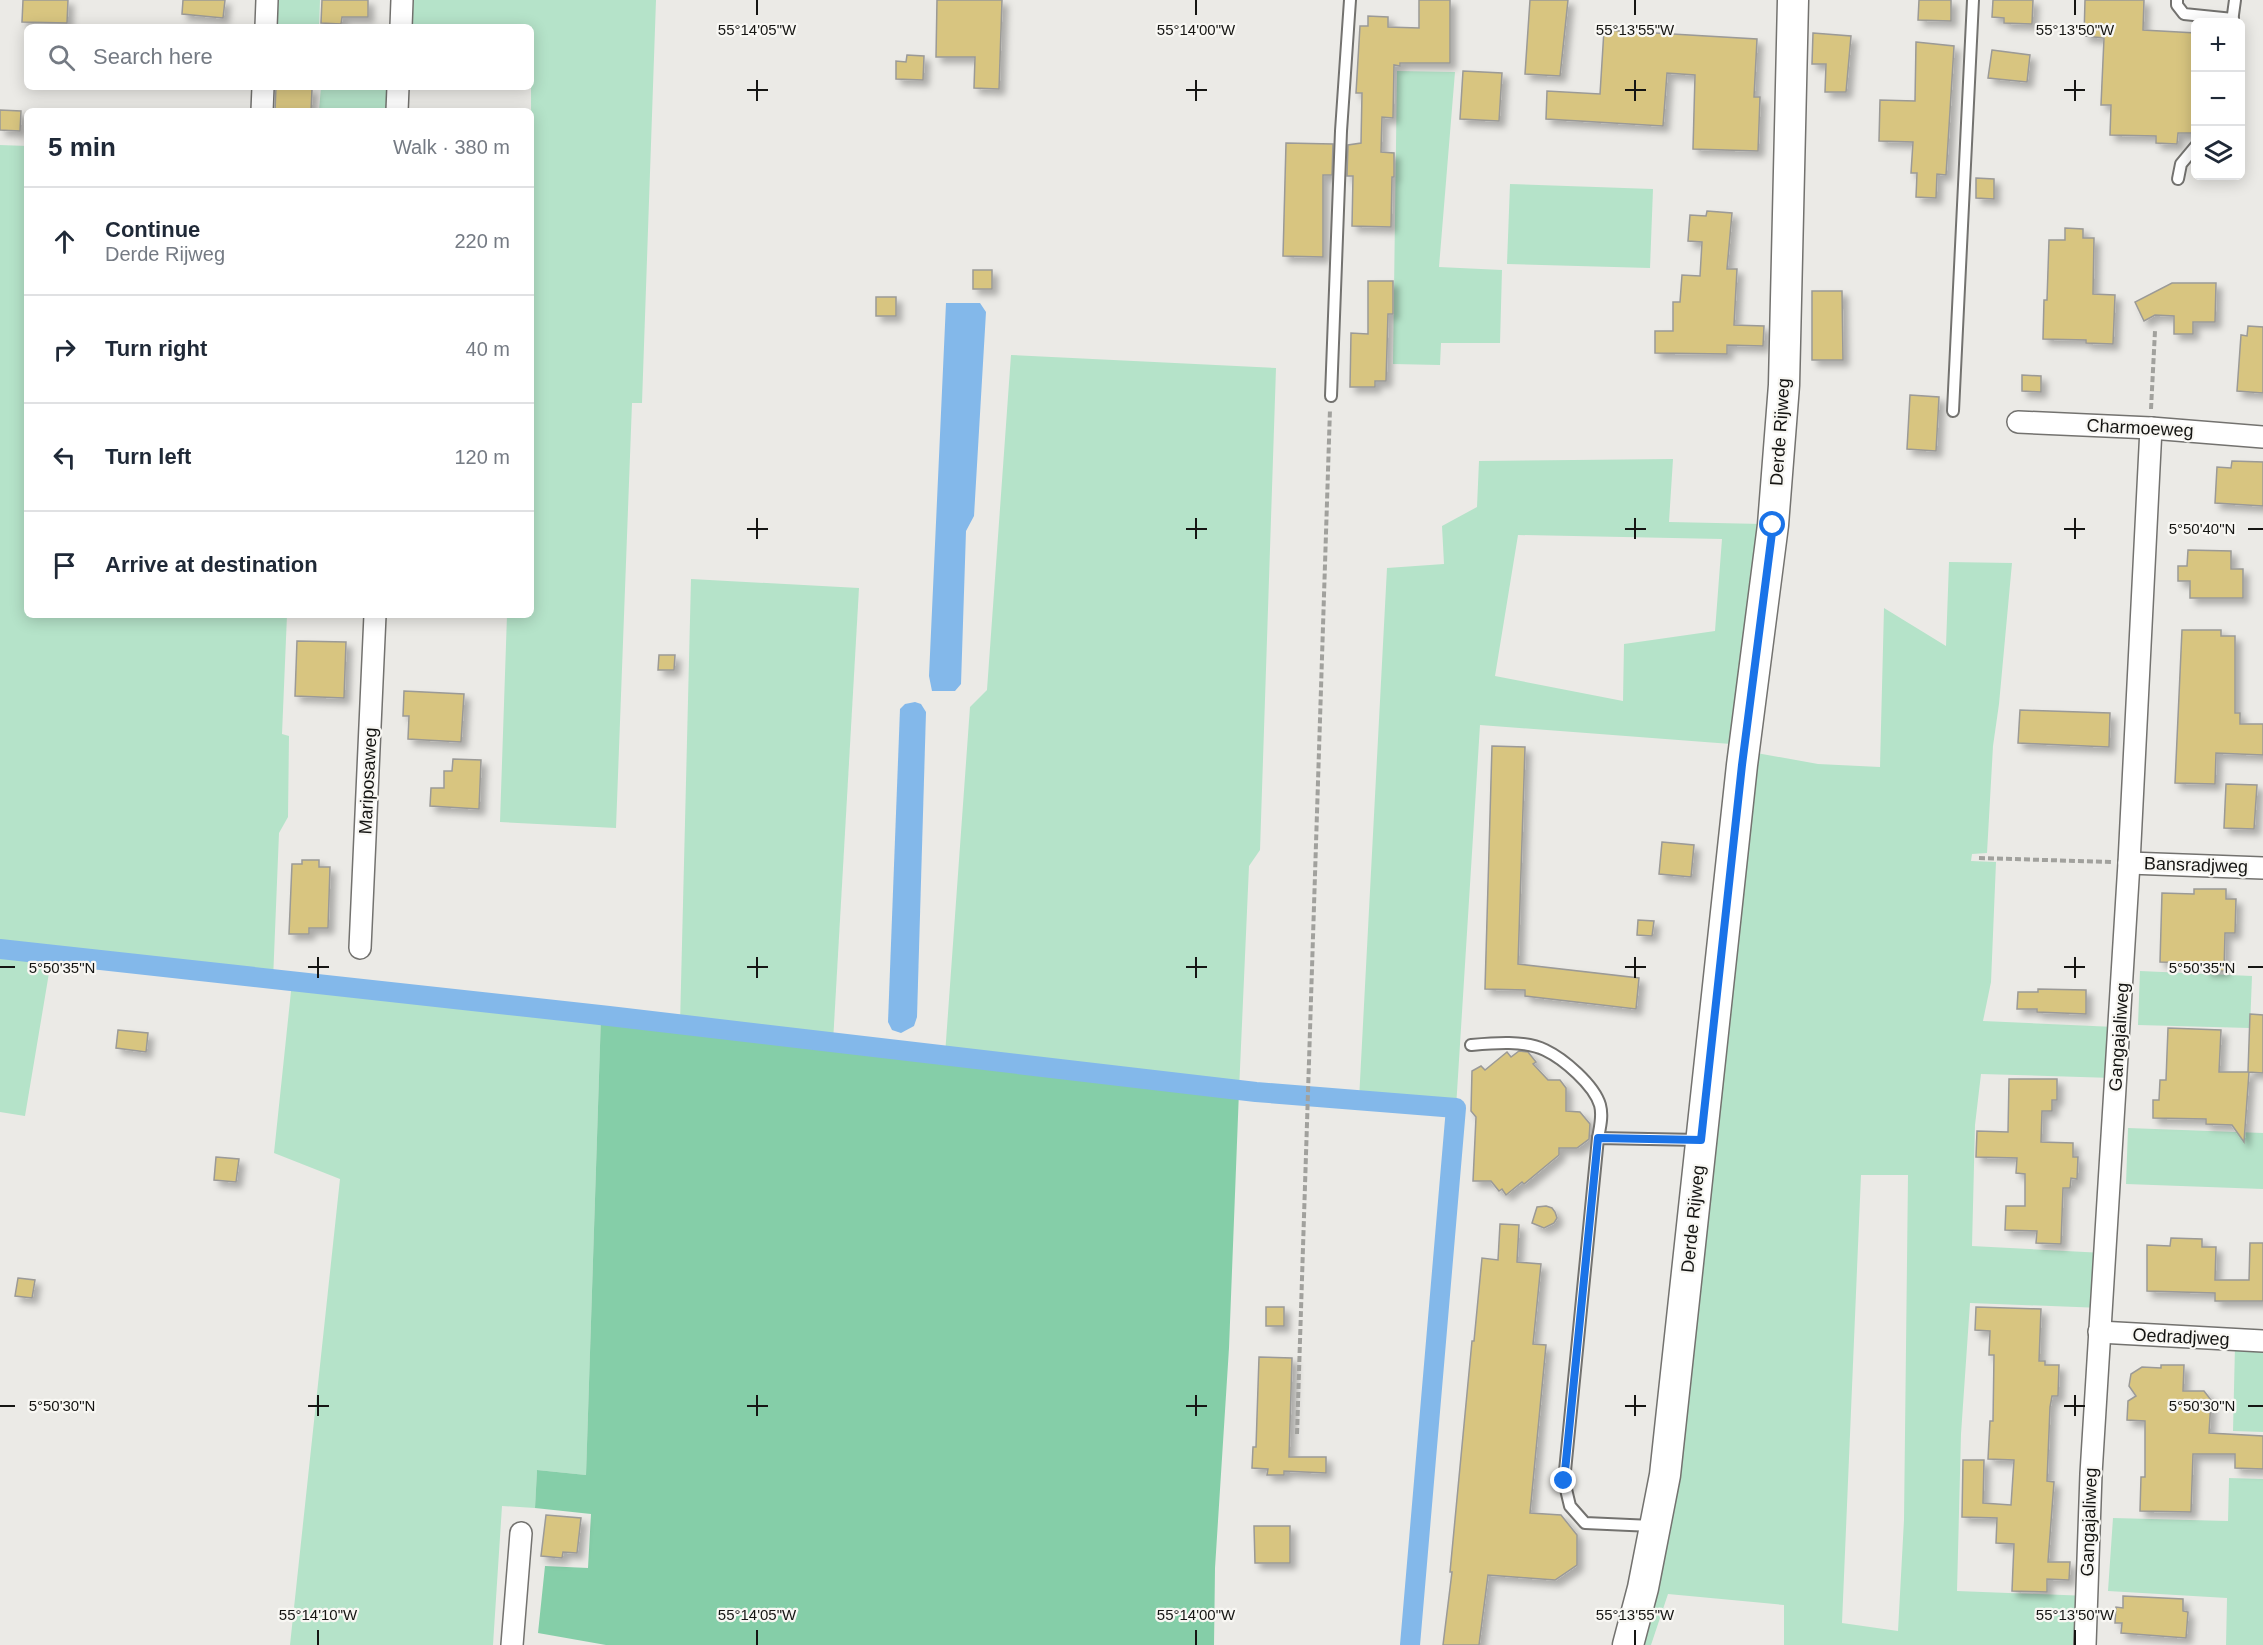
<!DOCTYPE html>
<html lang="en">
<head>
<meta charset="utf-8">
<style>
  body { margin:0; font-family:Arial,sans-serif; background:#f2f2f3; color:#1f2937 }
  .controls { position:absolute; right:18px; top:18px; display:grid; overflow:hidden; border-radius:9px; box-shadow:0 3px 15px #0003 }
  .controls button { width:54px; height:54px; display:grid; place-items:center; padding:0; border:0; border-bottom:2px solid #e0e1e3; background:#fff; color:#1f2937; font:30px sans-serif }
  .stop { position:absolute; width:18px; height:18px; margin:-14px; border:4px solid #1a73e8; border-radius:50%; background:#fff }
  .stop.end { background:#1a73e8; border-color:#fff; box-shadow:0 2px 6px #0008 }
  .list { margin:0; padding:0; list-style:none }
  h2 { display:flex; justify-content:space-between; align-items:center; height:78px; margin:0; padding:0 24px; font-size:26px }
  h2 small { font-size:20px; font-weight:400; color:#747a83 }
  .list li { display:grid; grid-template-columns:39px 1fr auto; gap:18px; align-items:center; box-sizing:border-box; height:108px; padding:0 24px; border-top:2px solid #e0e1e3 }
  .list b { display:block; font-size:22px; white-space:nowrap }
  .list p { margin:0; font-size:20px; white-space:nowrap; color:#747a83 }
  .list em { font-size:20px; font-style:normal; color:#747a83 }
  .icon { flex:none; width:33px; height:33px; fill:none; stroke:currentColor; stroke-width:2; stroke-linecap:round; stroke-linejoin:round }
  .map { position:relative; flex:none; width:2263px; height:1645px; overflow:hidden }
  .search { position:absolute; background:#fff; box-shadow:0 3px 15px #0003; left:24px; top:24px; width:510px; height:66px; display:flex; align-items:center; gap:15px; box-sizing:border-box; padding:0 21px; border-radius:9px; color:#747a83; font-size:22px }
  .panel { position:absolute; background:#fff; box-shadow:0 3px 15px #0003; left:24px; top:108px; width:510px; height:510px; border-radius:9px }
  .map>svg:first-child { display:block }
  .green { fill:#b5e3c9; fill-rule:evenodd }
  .forest { fill:#85cea8 }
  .water { fill:#83b8ea }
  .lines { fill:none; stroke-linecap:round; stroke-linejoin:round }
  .canal { stroke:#83b8ea; stroke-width:20 }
  .building { fill:#d8c580; stroke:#9b9a97; stroke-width:1.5; filter:url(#shadow) }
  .lane-casing { stroke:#73726f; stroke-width:14 }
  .street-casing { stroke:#73726f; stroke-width:24 }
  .secondary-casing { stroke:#73726f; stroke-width:33 }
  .path { stroke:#a1a19d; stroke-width:4; stroke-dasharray:6 3; stroke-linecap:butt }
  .lane { stroke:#fff; stroke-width:10 }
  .street { stroke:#fff; stroke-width:21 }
  .secondary { stroke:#fff; stroke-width:30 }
  .route { stroke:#1a73e8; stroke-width:8 }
  .ticks { fill:none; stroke:#151513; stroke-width:2 }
  .labels { text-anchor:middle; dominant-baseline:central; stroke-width:4.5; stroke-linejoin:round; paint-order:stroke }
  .street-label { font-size:18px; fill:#151513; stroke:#f8f7f3 }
  .ticks-label { font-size:15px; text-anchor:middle; fill:#151513; stroke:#f8f7f3; stroke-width:4.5; stroke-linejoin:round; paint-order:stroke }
</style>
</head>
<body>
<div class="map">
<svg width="2263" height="1645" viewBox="0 0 2263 1645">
  <defs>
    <filter id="shadow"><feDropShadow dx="5.5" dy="5.5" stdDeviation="3" flood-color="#0004"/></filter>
  </defs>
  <rect width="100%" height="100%" fill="#ebeae6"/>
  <g class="green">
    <path d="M273 0H320L319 27H272Z"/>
    <path d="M410 0H656L642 403H632L616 828 500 822 507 615H531V27H409Z"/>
    <path d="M1397 71 1455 72 1439 267 1502 270 1500 343H1441L1440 365 1393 364Z"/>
    <path d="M321 87H390L389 111H319Z"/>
    <path d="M0 145 27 146V615H287L282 734 289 736 288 817 279 833 273 980 52 955 25 1116 0 1112Z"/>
    <path d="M1510 184 1653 189 1650 268 1507 264Z"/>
    <path d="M1011 355 1276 368 1260 850 1249 866 1239 1091 945 1055 970 707 987 690Z"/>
    <path d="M1673 459 1669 522 1763 524 1731 744 1480 725 1456 1108 1359 1100 1387 568 1444 564 1442 526 1477 507 1479 461ZM1518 535 1722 539 1715 631 1624 644 1623 701 1495 676Z"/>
    <path d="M1949 562 2012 563 1999 704 1993 746 1987 853 1972 854 1971 861 1996 862 1991 982 1983 1021 2115 1027 2113 1078 1981 1074 1975 1125 1972 1246 2104 1253 2102 1308 1970 1303 1961 1434 1957 1591 2089 1596 2086 1645H1784V1605L1668 1594 1651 1645H1635L1751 752 1818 764 1880 767 1884 608 1946 646ZM1861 1175H1908L1904 1520 1898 1631 1842 1623Z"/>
    <path d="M691 579 859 588 833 1042 680 1025Z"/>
    <path d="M2140 971 2252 976 2250 1028 2138 1025Z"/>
    <path d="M292 982 601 1015 586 1475 537 1470 535 1508 502 1506 493 1645H290L340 1179 274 1153Z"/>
    <path d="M2128 1128 2263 1133V1189L2126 1184Z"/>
    <path d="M2235 1346 2263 1347V1432L2233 1431Z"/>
    <path d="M2229 1478 2263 1479V1645H2226L2227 1598 2108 1591 2113 1518 2228 1521Z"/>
  </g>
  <path class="forest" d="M601 1015 1239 1091 1229 1348 1215 1568 1214 1645H606L538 1633 545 1566 588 1568 591 1514 535 1508 537 1470 586 1475Z"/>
  <g class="water">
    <path d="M946 303H980L986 312 974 516 966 531 961 684 955 691H932L929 676Z"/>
    <path d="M915 702 921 704 926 712 917 1017 914 1026 901 1033 892 1030 888 1022 900 709 905 704Z"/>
  </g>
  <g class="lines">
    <path class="canal" d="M0 949 609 1016 1256 1092 1456 1108 1410 1645"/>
  </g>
  <g class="building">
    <path d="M23 0H68L67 23 22 22Z"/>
    <path d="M183 0H225L223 18 182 14Z"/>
    <path d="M322 0H368V17H342L341 24 321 23Z"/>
    <path d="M937 0H1002L999 89 974 88 975 57H936Z"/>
    <path d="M1419 0H1450V63H1400V66L1394 65 1393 118 1382 117 1381 152 1394 153V177H1392L1391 227 1352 226 1353 176H1347L1348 145 1361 143 1362 93H1356L1360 26H1368V16L1388 17V27L1419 28Z"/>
    <path d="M1530 0H1568L1560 76 1525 74Z"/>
    <path d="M1919 0H1951V21L1918 20Z"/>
    <path d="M1993 0H2033L2032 24 2004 23V18L1992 17Z"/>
    <path d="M2085 0H2144L2143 30 2196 33 2194 133H2178L2177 144 2156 143V136L2110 135 2111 105H2101L2104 38 2084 36Z"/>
    <path d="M1604 30 1757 39 1754 97H1760L1758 151 1693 149 1695 75 1667 73 1663 126 1546 119 1547 91 1600 94Z"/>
    <path d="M1813 33 1851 36 1846 92H1825L1826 64H1812Z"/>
    <path d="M1916 42 1954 46 1946 175 1937 174 1936 198 1916 197 1917 173H1911L1913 142 1879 141 1880 100 1915 101Z"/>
    <path d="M1992 50 2030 55 2027 82 1988 78Z"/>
    <path d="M907 55 924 56 923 80 896 79V61L906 62Z"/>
    <path d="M1463 71 1502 73 1499 121 1460 119Z"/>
    <path d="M276 87 312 89 311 111H275Z"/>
    <path d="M0 110 21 111 20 131 0 130Z"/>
    <path d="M1286 143 1333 144 1332 175H1323V257L1283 256Z"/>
    <path d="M1976 178 1994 179V199L1976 198Z"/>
    <path d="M1707 211 1732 213 1727 269H1737L1734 325 1764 326 1763 346 1727 345V354L1655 353V331H1673V302H1680L1682 275 1700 276 1702 242 1688 241 1690 215 1706 216Z"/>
    <path d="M2065 228 2083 229V238H2094L2093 294 2115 295 2113 344 2086 343V340L2043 339 2044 300H2047L2049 240H2065Z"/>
    <rect x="973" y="270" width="19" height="19"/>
    <path d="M1368 281H1393V314H1388L1386 381H1375V387H1350L1351 333 1368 334Z"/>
    <path d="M2172 283H2216L2215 322H2193V334H2174V316L2155 315 2144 321 2135 302Z"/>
    <path d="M1812 291H1842L1843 360H1812Z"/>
    <rect x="876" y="297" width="20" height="19"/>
    <path d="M2248 326 2263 327V393L2237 391 2241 335 2247 336Z"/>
    <path d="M2022 375 2041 376V392L2022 391Z"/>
    <path d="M1910 395 1939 397 1936 451 1907 449Z"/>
    <path d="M2232 461 2263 462V506L2215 503 2217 467 2231 468Z"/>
    <path d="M2188 550 2231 551V569H2243V598H2190V581H2178V566H2187Z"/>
    <path d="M2182 630H2221V636H2235V713H2240V724H2263V755L2216 753 2215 784 2175 783Z"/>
    <path d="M297 641 346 642 344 698 295 696Z"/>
    <path d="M659 655H675L674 670H658Z"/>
    <path d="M404 691 464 694 461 742 408 739 409 716H403Z"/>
    <path d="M2020 710 2110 713 2109 747 2018 743Z"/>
    <path d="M1492 746 1525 747 1518 964 1639 978 1636 1009 1525 996V990L1485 989Z"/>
    <path d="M453 759 481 760 479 809 430 806 431 788H444V771H452Z"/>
    <path d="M2226 784 2257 785 2254 829 2224 828Z"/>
    <path d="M1662 842 1694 845 1691 877 1659 874Z"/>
    <path d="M302 860H319V867H330L328 928H309V934H289L292 864H302Z"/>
    <path d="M2194 889H2226V899H2236L2235 933H2225L2224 971H2206V963L2160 962 2162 893 2194 894Z"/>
    <path d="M1638 920 1654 921 1652 936 1637 935Z"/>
    <path d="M2038 989 2086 990V1014L2037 1012V1009H2017L2018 992H2038Z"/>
    <path d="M2250 1014 2263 1015V1073L2249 1072 2244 1142 2232 1125 2206 1124V1119L2153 1118V1100H2159L2160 1080H2166L2168 1028 2221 1030 2219 1072H2248Z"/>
    <path d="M118 1030 148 1033 146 1052 116 1048Z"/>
    <path d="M1519 1051 1528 1052 1536 1062 1533 1064 1548 1080H1560L1566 1088V1111L1580 1112 1590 1124 1589 1139 1577 1148H1559V1155L1524 1184 1522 1182 1506 1195 1502 1189 1499 1191 1491 1181H1473L1476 1117 1471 1111 1472 1071 1481 1066 1485 1070 1507 1052 1511 1057Z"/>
    <path d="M2009 1079H2057V1100H2052V1111H2042L2041 1142 2073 1143V1157H2078L2077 1179 2071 1178 2070 1188H2063L2061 1244 2036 1243 2037 1231 2005 1230 2006 1206H2025V1174L2016 1173 2017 1158 1976 1157 1977 1131 2008 1132Z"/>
    <path d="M216 1157 239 1159 236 1182 214 1180Z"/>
    <path d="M1546 1206 1552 1208 1555 1212 1557 1218 1554 1223 1544 1228 1532 1223 1537 1207Z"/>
    <path d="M1500 1224 1519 1225 1517 1262 1541 1264 1533 1344 1546 1345 1530 1513 1561 1515 1577 1535V1565L1555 1580 1488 1575 1479 1645H1443L1452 1572H1450L1472 1341H1474L1482 1258 1498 1260Z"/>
    <path d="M2171 1238 2202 1239V1247H2216L2215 1280H2249L2250 1243H2263V1301H2215V1293L2147 1291V1245L2170 1246Z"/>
    <path d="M18 1278 35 1280 32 1298 15 1296Z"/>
    <rect x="1266" y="1307" width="18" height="19"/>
    <path d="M1976 1307 2041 1309 2039 1361H2045V1365H2059L2058 1396H2052L2050 1407 2047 1481 2054 1482 2048 1562H2070L2069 1580 2047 1579V1592L2012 1591 2014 1544 1996 1543 1997 1518 1962 1517 1963 1460H1984L1983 1503 2011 1505 2014 1460 1988 1459 1990 1421H1993L1994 1355H1989L1990 1331 1975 1330Z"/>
    <path d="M1259 1357 1292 1358 1289 1457H1326V1473L1284 1471V1475H1267L1268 1469 1252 1468 1253 1447H1256Z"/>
    <path d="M2161 1365H2184L2183 1391H2204L2211 1400 2209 1433 2263 1436V1469L2235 1468V1454H2193L2191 1512 2140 1511 2141 1477H2145V1421L2127 1420 2128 1401 2136 1396 2129 1386 2131 1374 2142 1367 2161 1368Z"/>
    <path d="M546 1515 581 1518 577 1553 563 1552 562 1558 541 1556Z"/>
    <path d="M1254 1526H1290V1563H1255Z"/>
    <path d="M2123 1596 2183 1599V1611L2188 1612 2186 1638 2121 1633 2122 1623H2115L2116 1607 2123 1608Z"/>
  </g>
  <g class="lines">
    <defs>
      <g id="lane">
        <path d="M2177 0V5L2184 14 2233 19"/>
        <path d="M2232 22 2235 0"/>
        <path d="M2178 179 2181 164 2196 146"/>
        <path d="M1331 396 1341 131 1350 0"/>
        <path d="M1953 411 1973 0"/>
        <path d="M1471 1045C1493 1043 1525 1040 1545 1050 1564 1059 1594 1085 1600 1105 1603 1116 1600 1127 1598 1138"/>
        <path d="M1652 1526 1585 1523 1570 1506 1564 1481 1598 1138 1699 1140"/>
      </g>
      <g id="street">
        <path d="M266 27 267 0"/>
        <path d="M401 27 402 0"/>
        <path d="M262 111 263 87"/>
        <path d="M397 111 398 87"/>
        <path d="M2018 422 2151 428 2263 437"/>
        <path d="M2129 863 2263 868"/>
        <path d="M360 948 375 615"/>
        <path d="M2099 1332 2263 1341"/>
        <path d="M512 1645 521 1533"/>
        <path d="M2085 1645 2091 1474 2129 863 2151 428"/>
      </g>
      <path id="secondary" d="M1628 1645 1643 1588 1665 1475 1742 765 1773 525 1784 385 1793 0"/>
    </defs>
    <use href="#lane" class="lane-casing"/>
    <use href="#street" class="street-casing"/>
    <use href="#secondary" class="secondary-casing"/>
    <g class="path">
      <path d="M2151 409 2155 331"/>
      <path d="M1979 858 2111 862"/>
      <path d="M1297 1434 1330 409"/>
    </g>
    <use href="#lane" class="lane"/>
    <use href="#street" class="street"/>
    <use href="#secondary" class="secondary"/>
  </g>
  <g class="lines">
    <path class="route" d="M1564 1481 1598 1138 1701 1140 1742 765 1773 525"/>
  </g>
  <path class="ticks" d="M757 0V15M1196 0V15M1635 0V15M2075 0V15M757 80V101M1196 80V101M1635 80V101M2075 80V101M747 90H768M1186 90H1207M1625 90H1646M2064 90H2085M757 518V539M1196 518V539M1635 518V539M2075 518V539M747 529H768M1186 529H1207M1625 529H1646M2064 529H2085M2248 529H2263M318 957V978M757 957V978M1196 957V978M1635 957V978M2075 957V978M0 967H15M308 967H329M747 967H768M1186 967H1207M1625 967H1646M2064 967H2085M2248 967H2263M318 1395V1416M757 1395V1416M1196 1395V1416M1635 1395V1416M2075 1395V1416M0 1406H15M308 1406H329M747 1406H768M1186 1406H1207M1625 1406H1646M2064 1406H2085M2248 1406H2263M318 1630V1645M757 1630V1645M1196 1630V1645M1635 1630V1645M2075 1630V1645"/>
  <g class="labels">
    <g class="street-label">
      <text transform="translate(2140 428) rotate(3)">Charmoeweg</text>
      <text transform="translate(1780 432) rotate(-86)">Derde Rijweg</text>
      <text transform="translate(368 781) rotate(-87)">Mariposaweg</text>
      <text transform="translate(2196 865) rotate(2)">Bansradjweg</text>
      <text transform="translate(2119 1037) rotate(-86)">Gangajaliweg</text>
      <text transform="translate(1693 1219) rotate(-84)">Derde Rijweg</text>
      <text transform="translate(2181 1337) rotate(3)">Oedradjweg</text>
      <text transform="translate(2089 1522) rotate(-88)">Gangajaliweg</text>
    </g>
  </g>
  <g class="ticks-label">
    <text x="757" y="35">55°14'05"W</text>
    <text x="1196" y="35">55°14'00"W</text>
    <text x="1635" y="35">55°13'55"W</text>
    <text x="2075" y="35">55°13'50"W</text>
    <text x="2202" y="534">5°50'40"N</text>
    <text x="62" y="973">5°50'35"N</text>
    <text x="2202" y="973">5°50'35"N</text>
    <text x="62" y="1411">5°50'30"N</text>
    <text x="2202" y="1411">5°50'30"N</text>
    <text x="318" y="1620">55°14'10"W</text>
    <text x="757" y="1620">55°14'05"W</text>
    <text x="1196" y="1620">55°14'00"W</text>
    <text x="1635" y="1620">55°13'55"W</text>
    <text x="2075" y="1620">55°13'50"W</text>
  </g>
</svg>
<div class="controls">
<button>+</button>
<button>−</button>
<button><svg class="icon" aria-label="layers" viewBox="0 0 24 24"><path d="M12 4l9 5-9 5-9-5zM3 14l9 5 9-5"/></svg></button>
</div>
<div class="stop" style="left:1773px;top:525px"></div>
<div class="stop end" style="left:1564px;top:1481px"></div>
<div class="search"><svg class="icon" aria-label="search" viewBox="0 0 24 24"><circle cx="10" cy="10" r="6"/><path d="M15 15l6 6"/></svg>Search here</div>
<section class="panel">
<h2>5 min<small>Walk · 380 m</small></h2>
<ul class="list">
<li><svg class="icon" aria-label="ahead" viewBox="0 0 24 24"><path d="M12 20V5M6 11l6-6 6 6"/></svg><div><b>Continue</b><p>Derde Rijweg</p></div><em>220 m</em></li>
<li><svg class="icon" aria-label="right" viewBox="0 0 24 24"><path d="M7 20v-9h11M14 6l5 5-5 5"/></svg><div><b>Turn right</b></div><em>40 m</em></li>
<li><svg class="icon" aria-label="left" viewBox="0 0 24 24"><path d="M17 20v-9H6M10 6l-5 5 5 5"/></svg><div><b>Turn left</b></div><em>120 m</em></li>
<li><svg class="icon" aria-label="arrive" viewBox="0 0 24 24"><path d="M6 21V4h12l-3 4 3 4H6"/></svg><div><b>Arrive at destination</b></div></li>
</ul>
</section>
</div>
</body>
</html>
